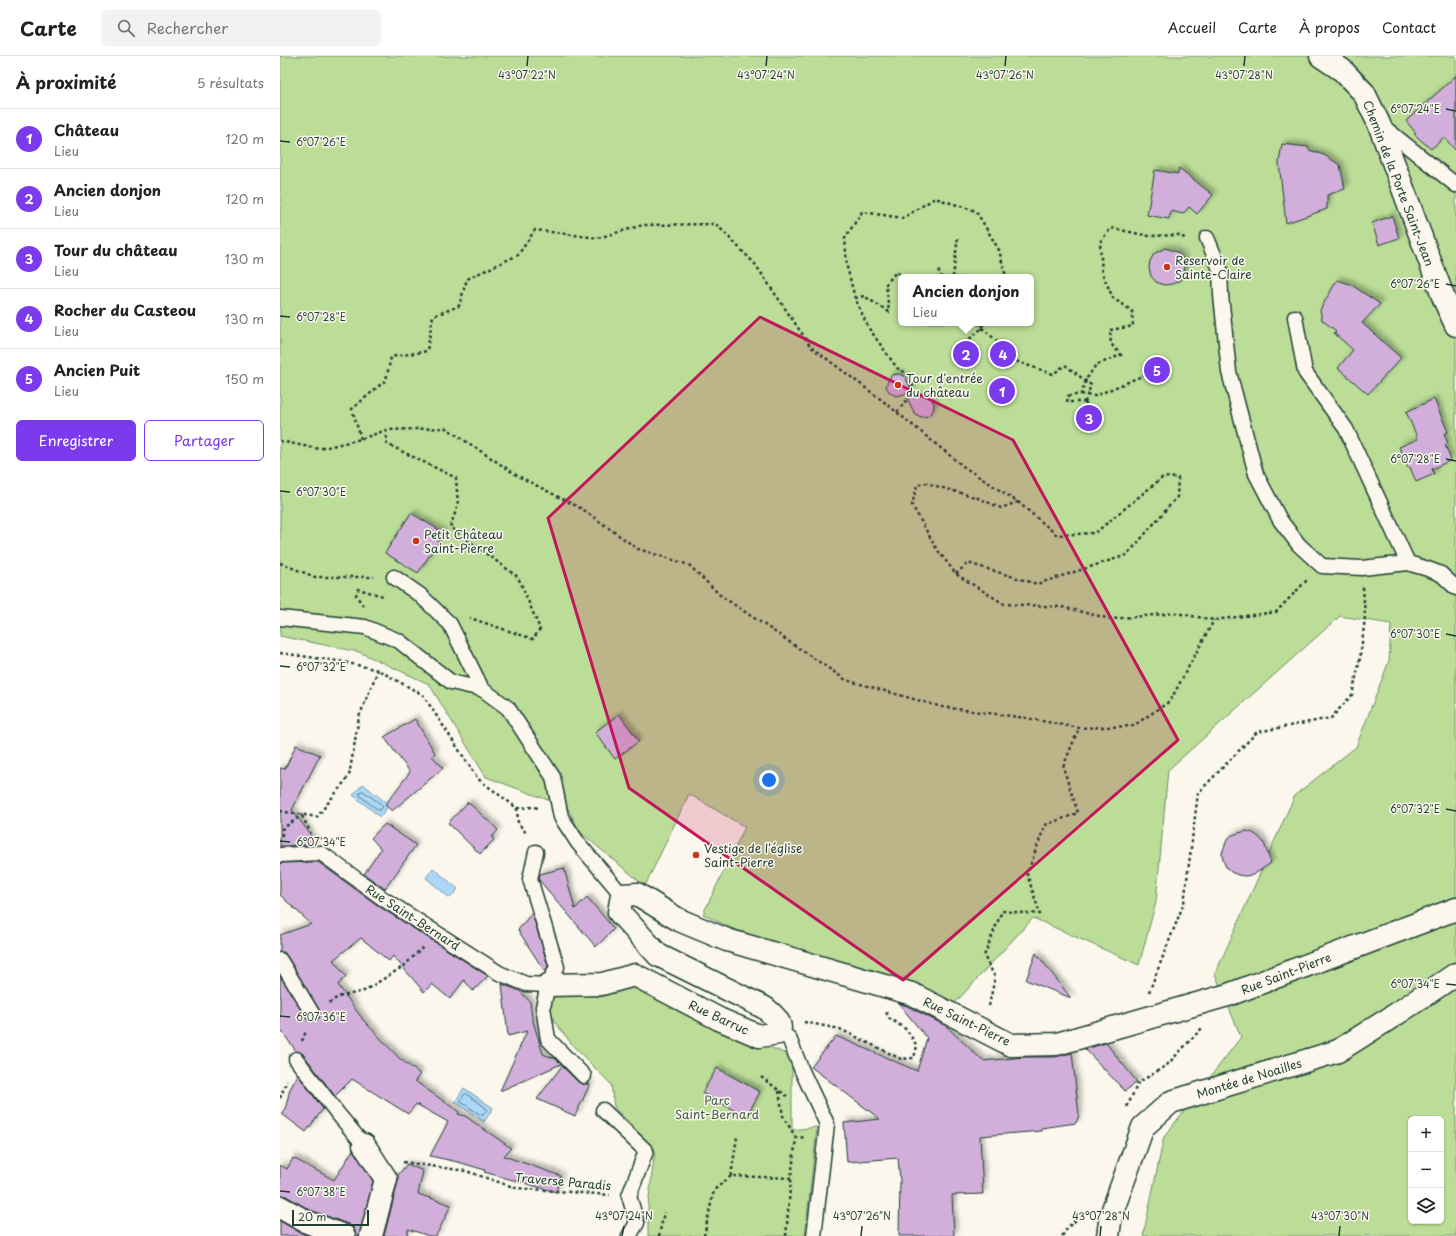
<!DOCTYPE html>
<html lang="fr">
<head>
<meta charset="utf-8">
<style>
  body { margin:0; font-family:"Playpen Sans",sans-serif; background:#f2f2f2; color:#222 }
  .controls { position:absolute; right:12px; bottom:12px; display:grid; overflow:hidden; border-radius:6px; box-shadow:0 1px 3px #0004 }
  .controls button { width:36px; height:36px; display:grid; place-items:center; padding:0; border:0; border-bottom:1px solid #e0e0e0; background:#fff; color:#222; font:20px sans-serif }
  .scale { position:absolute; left:12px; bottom:10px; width:77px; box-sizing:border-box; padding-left:4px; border:2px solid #1f3d34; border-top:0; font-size:11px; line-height:14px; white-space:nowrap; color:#1f3d34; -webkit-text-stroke:3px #fbf7ec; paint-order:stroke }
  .you { position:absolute; left:489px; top:724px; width:14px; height:14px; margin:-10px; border:3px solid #fff; border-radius:50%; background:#1a73e8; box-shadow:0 0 0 6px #1a73e833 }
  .badge { display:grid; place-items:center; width:26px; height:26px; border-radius:50%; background:#7c3aed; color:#fff; font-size:13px; font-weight:700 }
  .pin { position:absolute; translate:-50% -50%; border:2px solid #fff; box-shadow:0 1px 4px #0006 }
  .popup { position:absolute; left:618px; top:218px; width:136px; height:52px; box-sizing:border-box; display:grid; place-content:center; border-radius:6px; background:#fff; filter:drop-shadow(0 1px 3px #0005); font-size:13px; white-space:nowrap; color:#767676 }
  .popup b { font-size:15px; color:#222 }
  .popup::after { content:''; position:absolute; left:50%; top:100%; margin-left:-8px; border:8px solid transparent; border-top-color:#fff }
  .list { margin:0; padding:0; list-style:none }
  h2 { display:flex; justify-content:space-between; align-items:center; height:52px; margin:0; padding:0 16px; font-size:17px }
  h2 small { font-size:13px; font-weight:400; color:#767676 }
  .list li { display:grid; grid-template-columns:26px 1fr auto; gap:12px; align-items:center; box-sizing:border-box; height:60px; padding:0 16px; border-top:1px solid #e0e0e0 }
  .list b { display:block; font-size:15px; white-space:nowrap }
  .list p { margin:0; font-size:13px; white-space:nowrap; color:#767676 }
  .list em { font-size:13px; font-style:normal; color:#767676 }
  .actions { display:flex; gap:8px; padding:12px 16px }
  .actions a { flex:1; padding:9px 0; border:1px solid #7c3aed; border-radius:6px; text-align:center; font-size:14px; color:#7c3aed }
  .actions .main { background:#7c3aed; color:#fff }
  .icon { flex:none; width:22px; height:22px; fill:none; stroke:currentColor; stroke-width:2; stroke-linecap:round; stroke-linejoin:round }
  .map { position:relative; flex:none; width:1176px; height:1180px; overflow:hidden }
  header { display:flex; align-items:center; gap:24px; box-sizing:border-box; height:56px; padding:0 20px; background:#fff; border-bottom:1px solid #e0e0e0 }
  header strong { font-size:19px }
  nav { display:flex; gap:22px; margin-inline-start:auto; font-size:14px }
  .search { width:280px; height:36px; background:#f2f2f2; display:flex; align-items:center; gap:10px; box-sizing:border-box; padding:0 14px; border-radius:6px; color:#767676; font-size:15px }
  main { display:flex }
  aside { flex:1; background:#fff }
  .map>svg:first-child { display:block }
  .green { fill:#bbdd97; stroke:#6d8d66; fill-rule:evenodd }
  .water { fill:#acd7f7; stroke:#7499a9 }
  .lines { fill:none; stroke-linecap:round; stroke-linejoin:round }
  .shore { stroke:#577b82; stroke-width:1 }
  .building { fill:#d2afda; stroke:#1f3d34; filter:url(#shadow) }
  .lane-casing { stroke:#1f3d34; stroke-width:17 }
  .street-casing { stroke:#1f3d34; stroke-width:25 }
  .path { stroke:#1f3d34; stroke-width:2.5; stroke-dasharray:3 3; stroke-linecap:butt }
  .lane { stroke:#fbf7ec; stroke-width:14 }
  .street { stroke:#fbf7ec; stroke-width:22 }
  .marked { fill:#c2185b; fill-opacity:0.2; stroke:#c2185b; stroke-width:3; stroke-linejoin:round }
  .ticks { fill:none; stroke:#1f3d34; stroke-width:1.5 }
  .poi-dot { fill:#c8321e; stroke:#fbf7ec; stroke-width:1.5 }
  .labels { text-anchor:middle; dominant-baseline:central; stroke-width:3; stroke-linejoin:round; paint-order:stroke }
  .street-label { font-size:12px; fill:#1f3d34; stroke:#fbf7ec }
  .poi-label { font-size:12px; fill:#1f3d34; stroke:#fbf7ec; text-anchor:start }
  .park-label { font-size:12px; fill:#3e5d48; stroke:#fbf7ec }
  .ticks-label { font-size:10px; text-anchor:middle; fill:#1f3d34; stroke:#fbf7ec; stroke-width:3; stroke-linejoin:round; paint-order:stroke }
</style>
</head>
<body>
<header>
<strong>Carte</strong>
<div class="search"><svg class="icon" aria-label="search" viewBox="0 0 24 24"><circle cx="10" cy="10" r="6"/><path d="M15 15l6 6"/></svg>Rechercher</div>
<nav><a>Accueil</a><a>Carte</a><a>À propos</a><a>Contact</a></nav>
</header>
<main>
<aside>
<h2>À proximité<small>5 résultats</small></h2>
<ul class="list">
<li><span class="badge">1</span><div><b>Château</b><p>Lieu</p></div><em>120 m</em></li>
<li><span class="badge">2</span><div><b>Ancien donjon</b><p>Lieu</p></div><em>120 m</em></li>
<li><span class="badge">3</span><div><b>Tour du château</b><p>Lieu</p></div><em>130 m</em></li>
<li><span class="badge">4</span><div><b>Rocher du Casteou</b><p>Lieu</p></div><em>130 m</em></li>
<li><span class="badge">5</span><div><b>Ancien Puit</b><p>Lieu</p></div><em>150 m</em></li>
</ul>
<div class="actions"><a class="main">Enregistrer</a><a>Partager</a></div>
</aside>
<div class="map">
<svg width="1176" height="1180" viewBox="0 0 1176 1180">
  <defs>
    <filter id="shadow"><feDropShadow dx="3.5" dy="-3.5" stdDeviation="2" flood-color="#0004"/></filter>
  </defs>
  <rect width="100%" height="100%" fill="#fbf7ec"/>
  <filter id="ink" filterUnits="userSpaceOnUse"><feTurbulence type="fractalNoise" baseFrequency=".025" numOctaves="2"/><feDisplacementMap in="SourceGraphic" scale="8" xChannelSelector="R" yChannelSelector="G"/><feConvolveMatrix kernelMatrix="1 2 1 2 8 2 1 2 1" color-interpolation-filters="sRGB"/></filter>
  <g filter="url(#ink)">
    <g class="green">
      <path d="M0 0H1176V1180H863L884 1081 961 981 935 918 1015 739 1076 691 1109 605 1111 568 1060 560 888 714 876 846 859 909 753 862 675 947 451 872 423 858 465 771 409 738 365 830 300 776 287 751 206 721 149 628 79 596 0 580ZM621 221H751V267H621ZM1131 1063H1161V1165H1131Z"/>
      <path d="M354 924 421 964 512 1000V1074L537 1071 525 1180H368V1150L375 1094 334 1051 331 1028 294 991 267 956 274 934 323 941Z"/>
    </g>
    <g class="water">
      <path d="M83 728 109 749 100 761 73 739Z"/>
      <path d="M153 812 178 833 170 842 146 822Z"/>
      <path d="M184 1032 213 1052 204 1066 175 1046Z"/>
    </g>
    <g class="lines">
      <g class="shore">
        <path d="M83 735 102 749 103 751 100 754H98L80 740V737Z"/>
        <path d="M187 1038 206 1052 207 1054 203 1059H201L181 1046V1044L184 1039Z"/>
      </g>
    </g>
    <g class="building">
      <path d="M1176 20V95L1164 81 1151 93 1134 78 1136 77 1126 65Z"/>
      <path d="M1002 88 1028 91 1029 94 1044 99 1060 109 1065 133 1047 139V153L1006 167 999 107Z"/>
      <path d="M899 112 933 139 917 158 909 151 903 158 891 155 889 163 867 159 875 114 898 118Z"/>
      <path d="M1112 160 1119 182 1099 189 1092 167Z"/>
      <path d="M885 192 897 196 903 202 905 210 904 218 899 225 892 228 884 229 876 226 871 220 869 212 870 205 874 198Z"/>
      <path d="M1057 224 1070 228 1100 248 1082 267 1121 302 1088 338 1058 312 1073 294 1054 277 1056 275 1042 264 1040 254Z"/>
      <path d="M619 318 625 321 633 336 616 340 610 337 606 331 608 324 612 319Z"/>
      <path d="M645 339 651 342 654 348 653 355 648 360 641 361 635 358 627 342Z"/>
      <path d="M1154 343 1168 376 1164 378 1168 388 1165 389 1171 404 1152 413 1154 418 1136 426 1130 411 1128 412 1119 391 1138 383 1126 356Z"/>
      <path d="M131 457 164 477 138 517 105 497Z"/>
      <path d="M339 658 359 685 335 703 315 676Z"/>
      <path d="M135 663 155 697 152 700 163 712 112 755 105 749 130 716 104 681Z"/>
      <path d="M16 689 40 699 12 754 28 775 35 789 0 790V712L5 713Z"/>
      <path d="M188 746 218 774 212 781 214 784 200 798 168 767Z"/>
      <path d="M105 768 136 789 105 833 84 818 101 793 91 782Z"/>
      <path d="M966 775 973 777 979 781 984 787 991 807 973 819 965 820 958 819 951 816 946 811 943 804 942 797 947 784 952 779Z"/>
      <path d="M38 806 100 851 208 920 193 935 184 924 170 943 152 928 144 936 113 900 109 905 81 882 53 904 66 920 58 929 84 965 119 1002 140 1018 135 1025 179 1056 178 1058 185 1060 231 1092 224 1100 281 1120 276 1136 204 1116 205 1114 178 1106 150 1100 168 1066 136 1048 128 1058 72 1023 55 1040 23 998 16 995 0 973V920L28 964 33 965 37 964 40 961V956L7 900 4 896H0V879L31 868 0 839V807Z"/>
      <path d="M284 812 295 853 307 841 334 873 316 891 259 824 260 818Z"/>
      <path d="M252 857 268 910 265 916 238 874Z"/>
      <path d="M756 897 791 942 746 924Z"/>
      <path d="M222 928 240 935 250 946 252 962 263 998 276 1003 281 1008 220 1035 247 975 228 980Z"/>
      <path d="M618 947 627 950 666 970 703 1005 745 1001H775L792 997 799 1059 796 1067 761 1072V1075L700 1080 703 1138 672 1139 674 1180H619L620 1125 618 1102 567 1106 564 1067 600 1063 531 1011 556 980 637 1015 647 982Z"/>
      <path d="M826 987 857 1026 845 1035 805 993Z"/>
      <path d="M282 1010 298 1026 302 1028H310L295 1060 257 1043Z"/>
      <path d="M437 1012 480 1036 466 1061 422 1037Z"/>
      <path d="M18 1019 43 1053 26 1076 2 1058 6 1050 10 1033Z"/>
      <path d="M73 1094 93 1125 79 1180H76L74 1172 68 1168 30 1154 6 1140 0 1139V1109L7 1113 13 1102 54 1124Z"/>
      <path d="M127 1108 143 1115 138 1138 171 1149 156 1180H149L128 1173 127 1180H104L118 1126V1119Z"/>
      <path d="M0 1165 19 1176 29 1180H0Z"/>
    </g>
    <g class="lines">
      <defs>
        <g id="lane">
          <path d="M1101 69 1176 129"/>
          <path d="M927 182 940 213 941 239 949 316 976 418 1000 464 1019 489 1042 510 1082 512 1128 507 1148 513 1161 518 1176 532"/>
          <path d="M1015 261 1025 316 1066 373 1128 507"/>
          <path d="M114 521 140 539 170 568 202 633 228 652 273 721 281 761 298 787 342 839"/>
          <path d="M0 562 85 571 119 585 171 626 202 633"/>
          <path d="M256 796 250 823 277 911 268 929 263 951 268 983 304 1020"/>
          <path d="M0 799 41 797 105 844 219 917 246 928 268 929"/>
          <path d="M0 904 32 957"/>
          <path d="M499 977 509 982 522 1015 547 1068 534 1180"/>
          <path d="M16 1003 58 1058 84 1089"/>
          <path d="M323 1054 366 1095 349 1140 357 1167 349 1180"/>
        </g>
        <g id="street">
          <path d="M1041 0 1062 14 1084 37 1099 68 1164 243 1176 269"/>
          <path d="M268 929 322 928 355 919 439 963 479 980 499 977C503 966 493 959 485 952L378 899 339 856 342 839 357 838 399 864 447 884 632 938 731 989 777 988 948 939 1176 853"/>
          <path d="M84 1089 106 1123 91 1180"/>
          <path d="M0 1151 25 1165 64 1180"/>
          <path d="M828 1180 831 1159 863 1071 891 1046 1058 995 1118 957 1176 918"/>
        </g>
      </defs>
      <use href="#lane" class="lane-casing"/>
      <use href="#street" class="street-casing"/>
      <g class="path">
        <path d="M658 214 662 221"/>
        <path d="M673 221 678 180"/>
        <path d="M575 242 584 240 609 256 606 228 616 216 624 221"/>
        <path d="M698 267 702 272 724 291 738 306 773 318 785 309 811 329 805 346"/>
        <path d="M685 287 702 272 703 267"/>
        <path d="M801 338 815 340 869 317"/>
        <path d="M805 346H787L788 340 801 338 807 322 816 309 841 299 831 288 830 274 853 270 852 255 833 242 822 217 820 186 831 172 869 180 900 179 907 184"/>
        <path d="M805 346 809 353"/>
        <path d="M617 356 629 341 633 328 628 318 617 312 588 271 575 242 567 211 565 182 582 156 623 162 655 142 696 155 719 194 726 221"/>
        <path d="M106 374 107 388 176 422 178 449 170 471 238 521 260 573 253 583 190 562"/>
        <path d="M81 383 72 353 106 324 111 301 147 295 153 260 179 250 187 223 238 199 255 174 318 182 363 169 436 168 475 208 531 291 603 345 684 411 738 446 721 452 698 442 646 427 637 429 632 449 656 492 676 518 724 548 782 551 831 563 896 557 934 564 996 556 1027 524"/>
        <path d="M0 385 39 393 81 383 106 374 166 372 238 420 302 453 358 493 409 509 440 539 566 624 662 651 746 662 799 672 853 670 890 645 934 564"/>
        <path d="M0 507 35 521H94"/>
        <path d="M676 518 688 507 757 528 847 499 897 441 898 422 883 421 815 477 777 479 738 446"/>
        <path d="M83 550 76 539 78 533 103 540"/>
        <path d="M0 597 64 606 98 614 143 639 198 723 237 752 254 751 258 752"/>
        <path d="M237 752 238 767 247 778"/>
        <path d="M0 755 37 761 69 720 79 661 98 614"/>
        <path d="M22 760 31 777"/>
        <path d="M2 780V773L22 759"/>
        <path d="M869 936 904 847 918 737 977 676 1051 662 1072 639 1080 603 1085 561 1083 531"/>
        <path d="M49 947 58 941 84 935 124 910 143 891"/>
        <path d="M709 950 715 921 704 900 722 855 760 858 747 818 765 769 798 757 783 711 799 672"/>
        <path d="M524 966 560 973 621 1003 634 1002 637 990 627 974 609 962 606 956"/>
        <path d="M22 985 26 975"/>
        <path d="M481 1021 507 1040"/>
        <path d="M499 1035 503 1060 516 1082"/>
        <path d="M0 1042 7 1025"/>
        <path d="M847 1051 858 1027 887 1009 922 972"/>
        <path d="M123 1106 186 1115 236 1132 330 1139"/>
        <path d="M451 1120 457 1081"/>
        <path d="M379 1180 384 1156"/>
        <path d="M410 1180V1179"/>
        <path d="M424 1180 434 1134 451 1120 511 1122 516 1082 525 1081"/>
        <path d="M506 1180 511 1122"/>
        <path d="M782 1180 789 1170 806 1156"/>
      </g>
      <use href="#lane" class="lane"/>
      <use href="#street" class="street"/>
    </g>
  </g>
  <path class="marked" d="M480 261 733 384 898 684 623 924 349 732 268 462Z"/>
  <path class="ticks" d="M247 10 248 0M486 10 487 0M725 10 726 0M964 10 965 0M1166 53 1176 55M0 85 10 86M1166 228 1176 230M0 260 10 261M1166 403 1176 405M0 435 10 436M1166 578 1176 580M0 610 10 611M1166 753 1176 755M0 785 10 786M1166 928 1176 929M0 960 10 961M0 1135 10 1136M342 1180 344 1170M581 1180 582 1170M820 1180 821 1170M1059 1180 1060 1170"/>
  <g class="poi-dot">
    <circle cx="887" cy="211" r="4"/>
    <circle cx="618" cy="329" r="4"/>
    <circle cx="136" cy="485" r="4"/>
    <circle cx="416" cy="799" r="4"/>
  </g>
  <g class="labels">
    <g class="street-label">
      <text transform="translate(1119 127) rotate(69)">Chemin de la Porte Saint-Jean</text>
      <text transform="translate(133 861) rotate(33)">Rue Saint-Bernard</text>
      <text transform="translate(1006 917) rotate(-21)">Rue Saint-Pierre</text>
      <text transform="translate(439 961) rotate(25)">Rue Barruc</text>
      <text transform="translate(687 965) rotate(26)">Rue Saint-Pierre</text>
      <text transform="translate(969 1022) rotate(-17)">Montée de Noailles</text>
      <text transform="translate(283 1125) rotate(5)">Traverse Paradis</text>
    </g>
    <g class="poi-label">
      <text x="895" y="204">Reservoir de<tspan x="895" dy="14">Sainte-Claire</tspan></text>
      <text x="626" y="322">Tour d'entrée<tspan x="626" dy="14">du château</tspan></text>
      <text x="144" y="478">Petit Château<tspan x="144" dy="14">Saint-Pierre</tspan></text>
      <text x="424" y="792">Vestige de l'église<tspan x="424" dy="14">Saint-Pierre</tspan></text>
    </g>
    <g class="park-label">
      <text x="437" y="1044">Parc<tspan x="437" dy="14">Saint-Bernard</tspan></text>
    </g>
  </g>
  <g class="ticks-label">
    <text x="247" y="23">43°07'22"N</text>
    <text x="486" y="23">43°07'24"N</text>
    <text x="725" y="23">43°07'26"N</text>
    <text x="964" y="23">43°07'28"N</text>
    <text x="1135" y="57">6°07'24"E</text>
    <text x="41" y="90">6°07'26"E</text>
    <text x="1135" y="232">6°07'26"E</text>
    <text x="41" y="265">6°07'28"E</text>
    <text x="1135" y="407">6°07'28"E</text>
    <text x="41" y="440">6°07'30"E</text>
    <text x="1135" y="582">6°07'30"E</text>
    <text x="41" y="615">6°07'32"E</text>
    <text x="1135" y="757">6°07'32"E</text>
    <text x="41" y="790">6°07'34"E</text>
    <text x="1135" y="932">6°07'34"E</text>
    <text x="41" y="965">6°07'36"E</text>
    <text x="41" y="1140">6°07'38"E</text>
    <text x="344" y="1164">43°07'24"N</text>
    <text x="582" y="1164">43°07'26"N</text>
    <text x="821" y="1164">43°07'28"N</text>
    <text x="1060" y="1164">43°07'30"N</text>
  </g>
</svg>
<div class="controls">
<button>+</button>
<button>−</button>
<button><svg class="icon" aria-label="layers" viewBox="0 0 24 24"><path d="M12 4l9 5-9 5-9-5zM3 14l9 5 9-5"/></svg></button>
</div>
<div class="scale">20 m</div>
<div class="you"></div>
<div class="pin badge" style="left:722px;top:335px">1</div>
<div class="pin badge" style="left:686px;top:298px">2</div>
<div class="popup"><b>Ancien donjon</b>Lieu</div>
<div class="pin badge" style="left:809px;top:362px">3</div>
<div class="pin badge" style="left:723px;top:298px">4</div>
<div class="pin badge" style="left:877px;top:314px">5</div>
</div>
</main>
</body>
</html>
